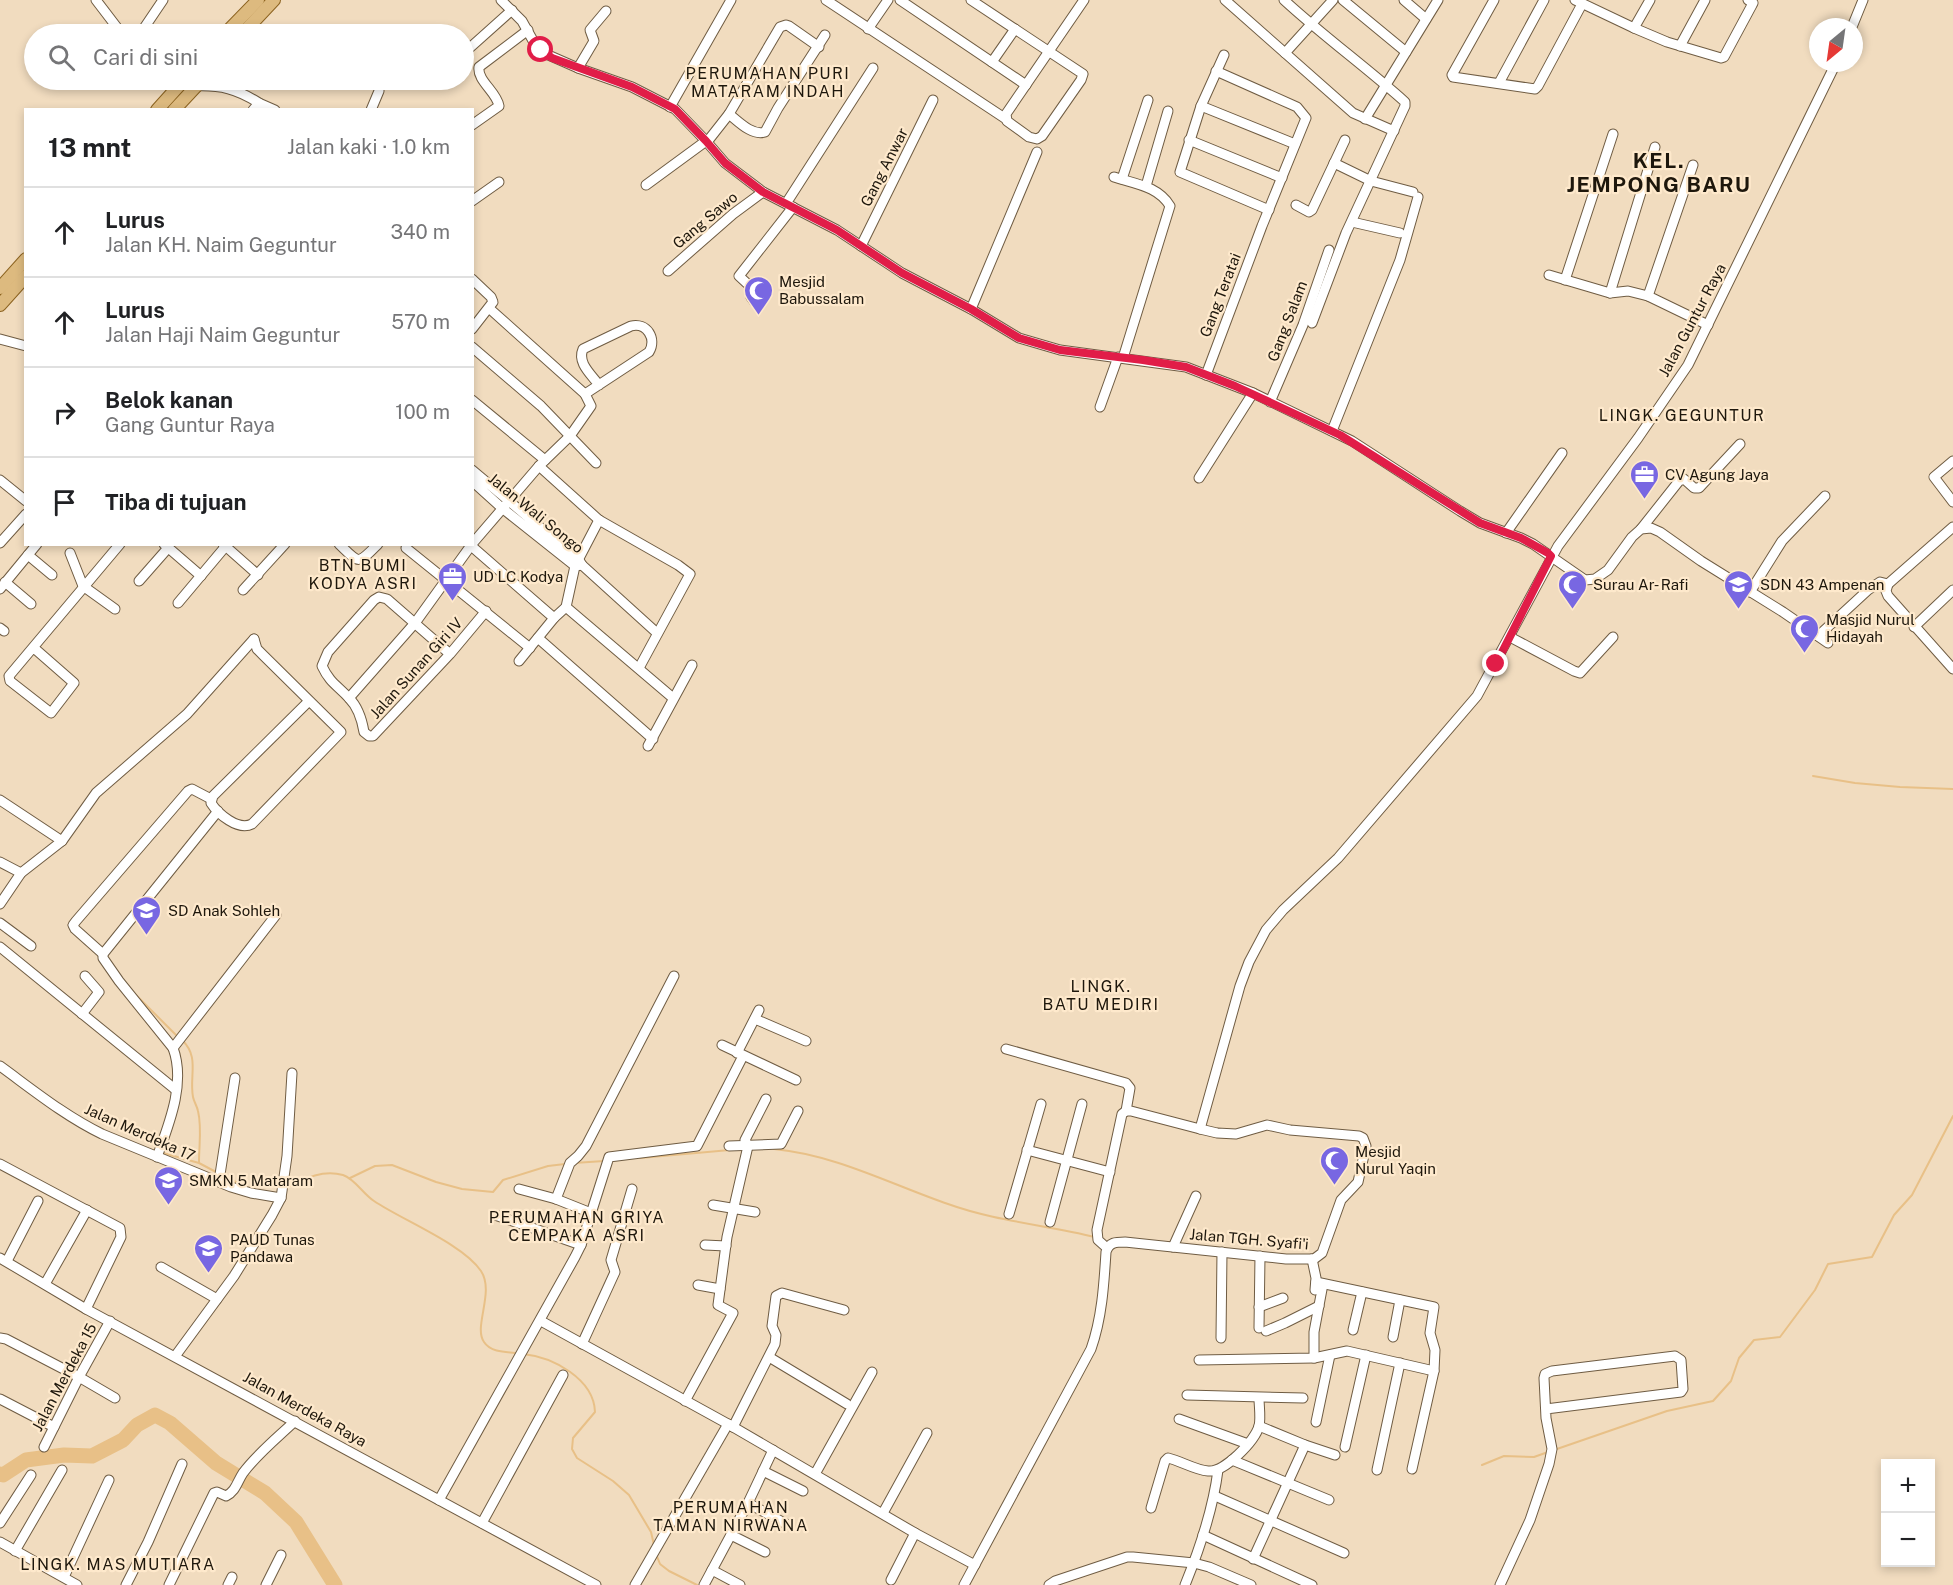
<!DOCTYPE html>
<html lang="id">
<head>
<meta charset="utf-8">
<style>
  body { margin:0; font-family:"Public Sans",sans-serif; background:#f6f6f6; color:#202124 }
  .controls { position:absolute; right:18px; bottom:18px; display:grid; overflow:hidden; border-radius:0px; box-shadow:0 3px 9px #0003 }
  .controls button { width:54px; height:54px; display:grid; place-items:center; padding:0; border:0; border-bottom:2px solid #e0e0e0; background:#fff; color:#202124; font:30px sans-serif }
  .compass { position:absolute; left:1809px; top:18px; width:54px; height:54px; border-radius:50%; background:#fff; box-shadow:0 3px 9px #0003; rotate:209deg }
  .stop { position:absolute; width:18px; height:18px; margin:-14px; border:4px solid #e11d48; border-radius:50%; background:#fff }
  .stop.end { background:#e11d48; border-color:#fff; box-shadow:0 2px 6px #0008 }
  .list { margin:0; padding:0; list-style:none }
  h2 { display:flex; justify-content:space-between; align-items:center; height:78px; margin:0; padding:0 24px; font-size:26px }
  h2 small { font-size:20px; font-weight:400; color:#757577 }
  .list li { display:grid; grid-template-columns:39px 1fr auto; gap:18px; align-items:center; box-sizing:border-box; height:90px; padding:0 24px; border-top:2px solid #e0e0e0 }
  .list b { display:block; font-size:22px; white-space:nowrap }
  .list p { margin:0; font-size:20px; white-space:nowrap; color:#757577 }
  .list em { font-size:20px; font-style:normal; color:#757577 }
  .icon { flex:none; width:33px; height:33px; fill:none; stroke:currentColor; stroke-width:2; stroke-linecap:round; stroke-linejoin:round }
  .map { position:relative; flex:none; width:1953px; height:1585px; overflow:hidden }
  .search { position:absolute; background:#fff; box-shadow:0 3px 9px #0003; left:24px; top:24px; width:450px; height:66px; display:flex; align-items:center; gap:15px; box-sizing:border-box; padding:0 21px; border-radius:33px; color:#757577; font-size:22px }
  .panel { position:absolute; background:#fff; box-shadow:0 3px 9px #0003; left:24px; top:108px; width:450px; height:438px; border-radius:0px }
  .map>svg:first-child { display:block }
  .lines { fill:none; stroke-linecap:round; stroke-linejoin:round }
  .stream { stroke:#e8c087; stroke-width:2 }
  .river { stroke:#e8c087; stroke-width:15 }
  .minor-casing { stroke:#6f5c43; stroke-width:11 }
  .major-casing { stroke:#8c6320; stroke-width:14 }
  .minor { stroke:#fff; stroke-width:9 }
  .major { stroke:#ddba7f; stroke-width:12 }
  .route { stroke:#e11d48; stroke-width:8 }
  .labels { text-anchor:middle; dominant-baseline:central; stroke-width:4.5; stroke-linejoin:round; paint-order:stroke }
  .street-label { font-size:15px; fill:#1e170c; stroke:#fee9cc }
  .poi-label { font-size:15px; fill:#1e170c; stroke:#fee9cc; text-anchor:start }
  .neighbourhood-label { font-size:16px; letter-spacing:1.5px; fill:#1e170c; stroke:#fee9cc }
  .district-label { font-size:21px; font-weight:bold; letter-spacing:1.5px; fill:#1e170c; stroke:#fee9cc }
</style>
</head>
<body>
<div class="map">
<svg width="1953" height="1585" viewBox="0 0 1953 1585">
  <rect width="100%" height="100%" fill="#f1dcbf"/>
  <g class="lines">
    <g class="stream">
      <path d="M1813 776 1855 783 1900 787 1953 789"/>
      <path d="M133 992 177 1036"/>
      <path d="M182 1040C200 1057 189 1076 193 1097 194 1102 197 1106 198 1111 202 1127 199 1145 199 1162"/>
      <path d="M774 1149C836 1155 890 1184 948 1204 995 1221 1046 1225 1095 1237"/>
      <path d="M163 1153 199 1163 216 1172"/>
      <path d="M640 1158 730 1150"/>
      <path d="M574 1163 604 1161"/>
      <path d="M224 1176 246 1187"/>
      <path d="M350 1178 375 1166 392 1165 436 1182 462 1189 493 1192 503 1180 548 1166 565 1164"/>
      <path d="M286 1188C304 1179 322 1169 343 1175 355 1179 363 1194 374 1201 402 1220 463 1244 481 1271 495 1292 473 1327 484 1342 491 1353 507 1352 518 1353"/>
      <path d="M523 1354C553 1357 594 1379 595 1412L573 1438 572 1449 577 1458 613 1481 629 1495 651 1532 654 1545"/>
      <path d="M1554 1450 1667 1411 1713 1401 1731 1381 1739 1358 1754 1340 1780 1337 1815 1290 1828 1264 1872 1257 1894 1215 1912 1195 1953 1116"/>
      <path d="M1482 1465 1504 1456 1534 1457 1548 1452"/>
      <path d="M656 1554 660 1564 669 1571 697 1585"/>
    </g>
    <path class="river" d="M0 1474 3 1475 26 1460 64 1455 92 1456 123 1440 137 1425 155 1415 170 1423 216 1463 265 1493 296 1522 335 1585"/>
    <defs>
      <g id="minor">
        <path d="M96 0 122 34"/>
        <path d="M501 0 522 21 536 46 546 54 578 68 632 87 675 109 706 141 725 163 763 192 837 230 902 273 971 309 1019 338 1060 350 1186 367 1253 393 1352 441 1460 511 1480 523 1521 538 1533 544 1585 580 1595 579 1608 570 1632 537 1641 529 1651 528 1660 532 1701 561 1783 612 1828 643"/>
        <path d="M826 0 1006 119"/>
        <path d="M900 0 1026 85"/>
        <path d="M971 0 1083 74 1081 80 1042 136 1037 139 1029 137 1007 121 1006 114 1084 0"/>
        <path d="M1225 0 1353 113 1394 131"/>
        <path d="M1284 0C1323 36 1366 67 1405 102V106L1346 233 1312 323"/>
        <path d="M1343 0 1406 52"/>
        <path d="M1404 0 1426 19"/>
        <path d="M1494 0 1452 75 1453 77 1535 89 1538 86 1582 4"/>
        <path d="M1575 0 1634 28 1650 0"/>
        <path d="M1852 27 1863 0"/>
        <path d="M1634 28 1667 42 1721 58 1724 57 1752 5 1753 3 1748 0"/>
        <path d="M868 29 888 0"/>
        <path d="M140 34 163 0"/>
        <path d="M1680 46 1705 0"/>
        <path d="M464 53 512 10"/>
        <path d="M1285 53 1333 0"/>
        <path d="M1224 55 1201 106 1180 172 1269 210"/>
        <path d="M992 62 1015 29"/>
        <path d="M578 68 594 41 590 30 606 11"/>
        <path d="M414 80 421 83 431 80"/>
        <path d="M1499 83 1544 0"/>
        <path d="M195 86C221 85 237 89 259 103"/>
        <path d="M1201 106 1295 144"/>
        <path d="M670 107 731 0"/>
        <path d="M253 110 259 103 275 110"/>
        <path d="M371 110 379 91V80"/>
        <path d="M729 114C739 122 752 136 765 132L778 108 825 35"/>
        <path d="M1365 119 1438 0"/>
        <path d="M472 125 499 106C497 92 477 81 479 67L528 30"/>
        <path d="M1189 140 1282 178"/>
        <path d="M707 142 729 114 780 27 786 25 789 26 819 47"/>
        <path d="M1334 163 1371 181 1413 192"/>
        <path d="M1693 165 1648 296 1708 325"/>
        <path d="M1114 177C1135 184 1158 186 1170 206L1123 358"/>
        <path d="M1122 179 1148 100"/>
        <path d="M646 185 706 141"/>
        <path d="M1146 186 1168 111"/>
        <path d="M472 201 499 182"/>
        <path d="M787 202 873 68"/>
        <path d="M1296 205 1309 212 1312 210 1345 140"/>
        <path d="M1352 222 1400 233"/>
        <path d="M861 246 933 100"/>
        <path d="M668 271 733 214 763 192"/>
        <path d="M1549 275 1610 293 1628 291 1648 296"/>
        <path d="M472 279 491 297 493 302 472 329"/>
        <path d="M1565 280 1613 134"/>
        <path d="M1610 293 1655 147"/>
        <path d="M754 301 751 297 753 289 739 276 793 207"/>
        <path d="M971 309 1037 152"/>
        <path d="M0 339 26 346"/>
        <path d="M472 347 541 406 596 463"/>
        <path d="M1206 375 1262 226 1306 118 1297 107 1216 71"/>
        <path d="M585 394 649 352C657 339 647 322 631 326L583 349C577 363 591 374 599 385"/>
        <path d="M472 400 545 460"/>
        <path d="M1270 402 1303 325 1329 250"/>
        <path d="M1100 407 1118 357"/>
        <path d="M1332 431 1400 260 1418 197"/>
        <path d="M1953 461 1934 477 1953 502"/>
        <path d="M539 466 599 520 678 565 690 574 639 668"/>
        <path d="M472 470 579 560 582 565 575 566 502 508 472 481"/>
        <path d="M1199 478 1253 393"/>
        <path d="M0 480 26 501"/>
        <path d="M1641 529 1679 481 1684 479 1694 488H1699L1740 444"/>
        <path d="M1506 533 1562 453"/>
        <path d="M0 543 26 514"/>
        <path d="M164 544 201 576"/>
        <path d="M223 544 258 575"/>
        <path d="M339 544C360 564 357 565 378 544"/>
        <path d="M469 544 554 618"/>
        <path d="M472 544 539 466 570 436 591 406 585 394 490 309"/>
        <path d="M406 548 530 648"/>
        <path d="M70 553 83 586 115 609"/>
        <path d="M28 555 52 575"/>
        <path d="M582 565 657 633"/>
        <path d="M139 581 168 548"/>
        <path d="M5 582 31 604"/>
        <path d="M1888 584 1886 591 1888 596 1953 669"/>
        <path d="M1888 584 1953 527"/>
        <path d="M0 589 37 544"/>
        <path d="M243 590 285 544"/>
        <path d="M1750 592 1782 541 1825 496"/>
        <path d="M178 603 225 547"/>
        <path d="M566 607 673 698"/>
        <path d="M1914 627 1953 590"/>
        <path d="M0 628 4 631"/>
        <path d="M1818 636 1868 590 1880 582 1888 584"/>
        <path d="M1510 637 1574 671 1580 673 1613 637"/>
        <path d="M538 638 653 739"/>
        <path d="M254 639 257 649 263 655 341 732 252 824C238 831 218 814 211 803L213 796 309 701"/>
        <path d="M34 648 74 683 51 713 10 681 9 676 120 544"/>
        <path d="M450 654 387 599 379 597 374 600 328 652 322 666C330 683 337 685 349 698 358 707 362 720 364 732L369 736H373L450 654 486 611"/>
        <path d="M519 661 554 618 566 607 575 566 599 520"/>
        <path d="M349 698 415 623 472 544"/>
        <path d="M648 746 692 665"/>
        <path d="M0 800 62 841"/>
        <path d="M0 862 21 873"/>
        <path d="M0 904 21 873 62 841 96 793 187 714 254 639"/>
        <path d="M0 923 31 946"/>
        <path d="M0 947 176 1090"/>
        <path d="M103 954 75 929 73 925 76 921 188 791 192 789 211 799"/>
        <path d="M82 1014 99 992 85 976"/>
        <path d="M755 1019 806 1041"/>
        <path d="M722 1045 796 1080"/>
        <path d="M173 1048 276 915"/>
        <path d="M1006 1049 1126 1083 1130 1088 1126 1111"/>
        <path d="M737 1053 759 1010"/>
        <path d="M0 1066C33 1090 65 1116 102 1134L231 1187 251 1193 281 1198"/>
        <path d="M729 1146 781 1144 798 1111"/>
        <path d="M1027 1150 1110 1172"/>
        <path d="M157 1157C169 1124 186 1083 173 1048L119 981 103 958V954L218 811"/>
        <path d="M0 1164 120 1228 121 1237 86 1309"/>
        <path d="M219 1181 235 1078"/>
        <path d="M519 1189 556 1199 591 1213"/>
        <path d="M556 1199 570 1163 578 1156 586 1146 674 976"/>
        <path d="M713 1205 755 1212"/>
        <path d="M1009 1214 1041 1104"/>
        <path d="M495 1215 581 1245"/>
        <path d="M1050 1222 1082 1104"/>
        <path d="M705 1245 726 1246"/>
        <path d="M1173 1247 1196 1196"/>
        <path d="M1107 1248 1098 1240 1097 1230 1122 1114 1126 1111H1131L1200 1129 1240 986 1249 962 1266 930 1283 910 1338 858 1477 696 1558 546 1638 438 1688 365 1836 63"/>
        <path d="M0 1258 86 1309 596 1585"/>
        <path d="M1312 1259 1316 1278 1315 1290"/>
        <path d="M7 1261 38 1201"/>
        <path d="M161 1267 217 1299"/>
        <path d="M1316 1282 1434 1307 1430 1333 1435 1350 1434 1371 1412 1469"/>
        <path d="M45 1284 87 1210"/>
        <path d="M698 1285 720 1289"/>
        <path d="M1259 1307 1283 1298"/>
        <path d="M541 1321 728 1424 915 1533 975 1565"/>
        <path d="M1259 1328 1260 1256"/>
        <path d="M1353 1330 1362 1292"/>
        <path d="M1266 1331 1285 1323 1319 1306"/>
        <path d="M1393 1337 1400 1300"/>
        <path d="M0 1338 6 1339 79 1377 115 1398"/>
        <path d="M1221 1338 1222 1252"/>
        <path d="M582 1344 615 1272 611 1260 632 1189"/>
        <path d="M176 1355 234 1276 272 1215 281 1198 287 1156 292 1073"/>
        <path d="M769 1357 847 1404"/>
        <path d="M1314 1358V1332L1323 1284"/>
        <path d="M1199 1360 1314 1358 1347 1351 1434 1371"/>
        <path d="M1187 1395 1303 1398"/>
        <path d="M0 1399 54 1427"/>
        <path d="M685 1401 733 1313 718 1305 727 1237 748 1146 745 1140 766 1099"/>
        <path d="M1179 1419 1248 1444"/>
        <path d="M1316 1422 1330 1355"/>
        <path d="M1259 1426 1305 1445 1335 1455"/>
        <path d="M733 1427 775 1344 776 1335 772 1326 776 1296 782 1293 844 1310"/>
        <path d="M44 1447 79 1377 110 1321"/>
        <path d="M1345 1447 1366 1355"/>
        <path d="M1232 1460 1329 1500"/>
        <path d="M1377 1470 1400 1363"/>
        <path d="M763 1471 803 1491"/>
        <path d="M815 1474 872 1372"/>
        <path d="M1215 1496 1344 1553"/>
        <path d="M439 1500 575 1257 581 1245 609 1157 697 1146 743 1056"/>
        <path d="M748 1503 786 1524"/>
        <path d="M1151 1508 1165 1461 1168 1458C1181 1461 1195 1470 1208 1471 1224 1473 1255 1441 1259 1426 1261 1418 1259 1406 1259 1398"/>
        <path d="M883 1513 927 1433"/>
        <path d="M0 1523 31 1475"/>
        <path d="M482 1523 563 1375"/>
        <path d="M731 1535 765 1552"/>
        <path d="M1203 1535 1312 1585"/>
        <path d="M0 1542 77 1585"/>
        <path d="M15 1551 62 1470"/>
        <path d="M1253 1559 1305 1445"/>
        <path d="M712 1570 740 1585"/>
        <path d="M64 1577 109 1480"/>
        <path d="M891 1580 915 1533"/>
        <path d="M126 1585 148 1542 182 1464"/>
        <path d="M169 1585 214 1493 217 1492 226 1496C236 1491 237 1482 243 1473 257 1454 277 1438 295 1421"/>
        <path d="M228 1585 232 1577"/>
        <path d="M266 1585 281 1555"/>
        <path d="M635 1585 728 1424"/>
        <path d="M704 1585 748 1503 773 1450"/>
        <path d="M964 1585 1091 1349C1102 1318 1104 1284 1106 1252 1109 1242 1116 1242 1125 1242L1286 1259H1314L1322 1253 1341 1200 1358 1182 1366 1146 1363 1138 1359 1136 1290 1130 1267 1125 1236 1134 1217 1133 1200 1129"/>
        <path d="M1049 1585 1055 1581 1127 1557H1133L1194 1563 1209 1567 1251 1585"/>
        <path d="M1185 1585C1200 1548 1213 1510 1218 1470"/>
        <path d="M1500 1585 1530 1520 1549 1464 1552 1449 1546 1418 1544 1378 1545 1374 1552 1371 1675 1356 1681 1360 1683 1389 1681 1392 1546 1409"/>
      </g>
      <g id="major">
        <path d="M225 34 258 0"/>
        <path d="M242 34 274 0"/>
        <path d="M157 110 184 80"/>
        <path d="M174 110 202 80"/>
        <path d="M0 288 26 259"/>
        <path d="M0 305 26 276"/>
      </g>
    </defs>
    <use href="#minor" class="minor-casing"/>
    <use href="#major" class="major-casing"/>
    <use href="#minor" class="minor"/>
    <use href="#major" class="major"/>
  </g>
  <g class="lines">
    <path class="route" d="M541 50 552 58 632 87 675 109 706 141 725 163 763 192 837 230 902 273 971 309 1019 338 1060 350 1143 360 1186 367 1235 386 1340 435 1480 523 1521 538 1548 553 1551 556 1496 664"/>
  </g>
  <defs>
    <symbol id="mosque-pin" viewBox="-11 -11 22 30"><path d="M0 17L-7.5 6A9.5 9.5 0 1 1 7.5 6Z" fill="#7867e2" stroke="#fee9cc"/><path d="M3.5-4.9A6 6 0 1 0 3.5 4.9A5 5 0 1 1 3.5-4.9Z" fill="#fff"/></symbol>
    <symbol id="office-pin" viewBox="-11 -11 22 30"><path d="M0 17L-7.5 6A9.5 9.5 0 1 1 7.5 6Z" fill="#7867e2" stroke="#fee9cc"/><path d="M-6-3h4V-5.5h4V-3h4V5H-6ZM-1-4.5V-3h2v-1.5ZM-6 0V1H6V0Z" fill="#fff"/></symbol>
    <symbol id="school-pin" viewBox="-11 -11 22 30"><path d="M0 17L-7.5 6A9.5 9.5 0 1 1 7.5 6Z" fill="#7867e2" stroke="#fee9cc"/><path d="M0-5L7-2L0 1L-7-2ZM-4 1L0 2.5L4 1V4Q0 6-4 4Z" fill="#fff"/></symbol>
  </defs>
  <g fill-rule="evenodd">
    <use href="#mosque-pin" x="742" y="274" width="33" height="45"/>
    <use href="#office-pin" x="1628" y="458" width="33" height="45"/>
    <use href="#office-pin" x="436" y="560" width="33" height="45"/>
    <use href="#mosque-pin" x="1556" y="568" width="33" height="45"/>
    <use href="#school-pin" x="1722" y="568" width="33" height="45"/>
    <use href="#mosque-pin" x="1788" y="612" width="33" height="45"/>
    <use href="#school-pin" x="130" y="894" width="33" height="45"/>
    <use href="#mosque-pin" x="1318" y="1144" width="33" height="45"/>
    <use href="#school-pin" x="152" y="1164" width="33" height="45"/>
    <use href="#school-pin" x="192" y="1232" width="33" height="45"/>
  </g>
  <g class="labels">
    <g class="street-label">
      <text transform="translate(884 167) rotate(-63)">Gang Anwar</text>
      <text transform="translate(705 220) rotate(-40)">Gang Sawo</text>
      <text transform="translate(1220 295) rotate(-69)">Gang Teratai</text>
      <text transform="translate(1692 320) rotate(-62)">Jalan Guntur Raya</text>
      <text transform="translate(1287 321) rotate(-69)">Gang Salam</text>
      <text transform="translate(536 513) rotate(39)">Jalan Wali Songo</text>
      <text transform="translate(416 668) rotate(-48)">Jalan Sunan Giri IV</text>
      <text transform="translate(140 1132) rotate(24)">Jalan Merdeka 17</text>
      <text transform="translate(1249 1239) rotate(5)">Jalan TGH. Syafi'i</text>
      <text transform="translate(64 1377) rotate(-62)">Jalan Merdeka 15</text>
      <text transform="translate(305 1409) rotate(29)">Jalan Merdeka Raya</text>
    </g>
    <g class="poi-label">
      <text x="779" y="281">Mesjid<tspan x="779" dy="17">Babussalam</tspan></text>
      <text x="1665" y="474">CV Agung Jaya</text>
      <text x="473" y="576">UD LC Kodya</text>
      <text x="1593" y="584">Surau Ar- Rafi</text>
      <text x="1760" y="584">SDN 43 Ampenan</text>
      <text x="1826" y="619">Masjid Nurul<tspan x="1826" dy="17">Hidayah</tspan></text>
      <text x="168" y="910">SD Anak Sohleh</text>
      <text x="1355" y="1151">Mesjid<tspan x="1355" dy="17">Nurul Yaqin</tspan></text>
      <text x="189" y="1180">SMKN 5 Mataram</text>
      <text x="230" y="1239">PAUD Tunas<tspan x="230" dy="17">Pandawa</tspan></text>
    </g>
    <g class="neighbourhood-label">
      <text x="768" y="73">PERUMAHAN PURI<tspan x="768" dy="18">MATARAM INDAH</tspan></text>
      <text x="1682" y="415">LINGK. GEGUNTUR</text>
      <text x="363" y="565">BTN BUMI<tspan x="363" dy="18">KODYA ASRI</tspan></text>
      <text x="1101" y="986">LINGK.<tspan x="1101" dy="18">BATU MEDIRI</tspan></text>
      <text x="577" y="1217">PERUMAHAN GRIYA<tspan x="577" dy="18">CEMPAKA ASRI</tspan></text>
      <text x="731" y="1507">PERUMAHAN<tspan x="731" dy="18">TAMAN NIRWANA</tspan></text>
      <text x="118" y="1564">LINGK. MAS MUTIARA</text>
    </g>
    <g class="district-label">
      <text x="1659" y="160">KEL.<tspan x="1659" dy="24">JEMPONG BARU</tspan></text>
    </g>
  </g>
</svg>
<div class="controls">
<button>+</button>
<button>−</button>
</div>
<svg class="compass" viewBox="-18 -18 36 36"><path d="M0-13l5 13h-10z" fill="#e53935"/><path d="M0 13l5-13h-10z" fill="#757577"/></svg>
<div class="stop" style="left:541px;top:50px"></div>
<div class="stop end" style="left:1496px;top:664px"></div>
<div class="search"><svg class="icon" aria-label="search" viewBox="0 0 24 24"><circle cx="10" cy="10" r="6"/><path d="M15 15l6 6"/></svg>Cari di sini</div>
<section class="panel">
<h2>13 mnt<small>Jalan kaki · 1.0 km</small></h2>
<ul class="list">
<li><svg class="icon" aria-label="ahead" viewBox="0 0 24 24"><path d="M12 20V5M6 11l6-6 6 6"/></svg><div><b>Lurus</b><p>Jalan KH. Naim Geguntur</p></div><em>340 m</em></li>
<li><svg class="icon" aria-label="ahead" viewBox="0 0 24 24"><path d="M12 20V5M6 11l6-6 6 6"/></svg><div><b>Lurus</b><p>Jalan Haji Naim Geguntur</p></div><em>570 m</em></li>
<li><svg class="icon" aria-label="right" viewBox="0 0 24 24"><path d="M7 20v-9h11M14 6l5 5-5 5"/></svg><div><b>Belok kanan</b><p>Gang Guntur Raya</p></div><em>100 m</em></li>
<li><svg class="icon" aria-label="arrive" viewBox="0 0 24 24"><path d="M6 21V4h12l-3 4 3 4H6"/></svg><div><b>Tiba di tujuan</b></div></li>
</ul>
</section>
</div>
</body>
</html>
